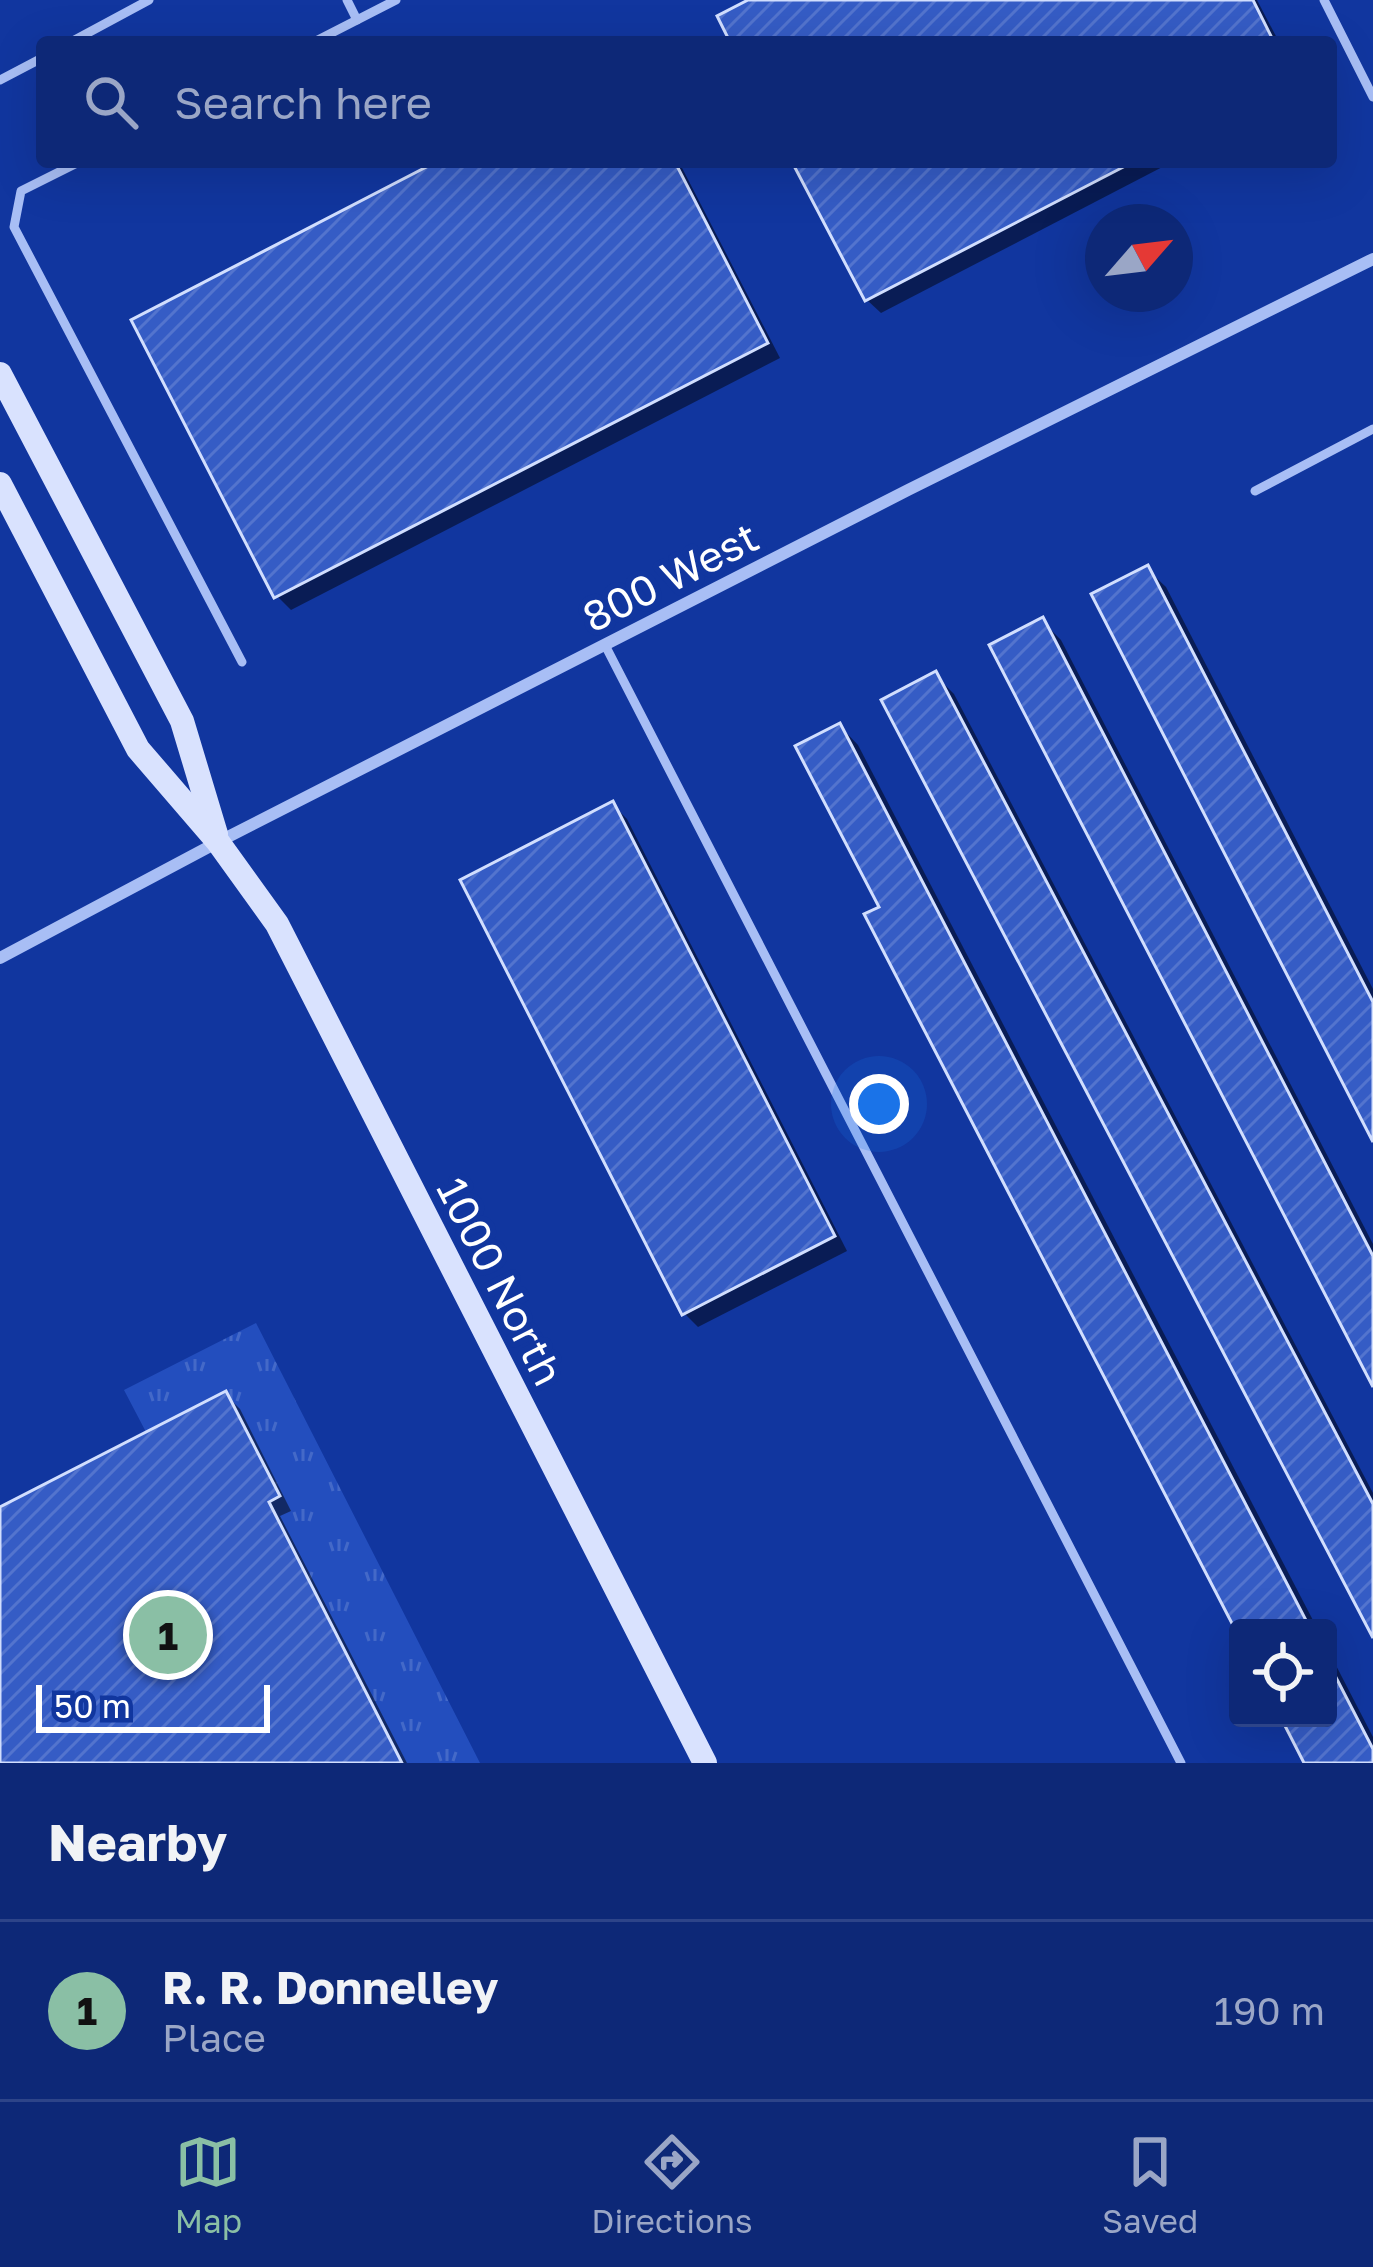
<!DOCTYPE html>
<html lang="en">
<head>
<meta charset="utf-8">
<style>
  body { margin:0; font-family:"Golos Text",sans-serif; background:#16307c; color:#f1f3f6 }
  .controls { position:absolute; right:36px; bottom:36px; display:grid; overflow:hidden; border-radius:12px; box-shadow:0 12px 48px #0002 }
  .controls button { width:108px; height:108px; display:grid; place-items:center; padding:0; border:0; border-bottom:3px solid #2d4489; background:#0d2877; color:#f1f3f6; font:60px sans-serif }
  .compass { position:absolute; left:1085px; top:204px; width:108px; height:108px; border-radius:50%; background:#0d2877; box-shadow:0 12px 48px #0002; rotate:62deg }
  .scale { position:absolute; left:36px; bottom:30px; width:234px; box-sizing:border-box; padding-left:12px; border:6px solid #fff; border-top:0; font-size:33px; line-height:42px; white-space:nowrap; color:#fff; -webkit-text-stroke:9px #11369f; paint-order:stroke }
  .you { position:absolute; left:879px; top:1104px; width:42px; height:42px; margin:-30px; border:9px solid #fff; border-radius:50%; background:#1a73e8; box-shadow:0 0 0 18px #1a73e833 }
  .badge { display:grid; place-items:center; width:78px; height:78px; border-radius:50%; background:#8abfa5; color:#111; font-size:39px; font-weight:700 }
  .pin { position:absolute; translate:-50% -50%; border:6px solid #fff; box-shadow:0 3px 12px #0006 }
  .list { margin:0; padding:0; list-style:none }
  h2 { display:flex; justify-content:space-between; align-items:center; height:156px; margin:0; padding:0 48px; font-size:51px }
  h2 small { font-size:39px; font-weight:400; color:#9aa6c6 }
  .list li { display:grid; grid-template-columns:78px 1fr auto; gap:36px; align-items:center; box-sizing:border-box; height:180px; padding:0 48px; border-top:3px solid #2d4489 }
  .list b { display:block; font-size:45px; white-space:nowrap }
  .list p { margin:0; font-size:39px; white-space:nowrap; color:#9aa6c6 }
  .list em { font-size:39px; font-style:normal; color:#9aa6c6 }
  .icon { flex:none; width:66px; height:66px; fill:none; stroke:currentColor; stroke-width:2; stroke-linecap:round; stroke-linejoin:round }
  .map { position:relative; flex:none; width:1373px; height:1763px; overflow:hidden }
  .search { position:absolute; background:#0d2877; box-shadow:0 12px 48px #0002; left:36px; right:36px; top:36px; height:132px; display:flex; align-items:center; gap:30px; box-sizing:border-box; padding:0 42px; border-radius:12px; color:#9aa6c6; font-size:45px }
  .sheet { height:336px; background:#0d2877 }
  nav { display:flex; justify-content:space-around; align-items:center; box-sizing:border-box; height:168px; border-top:3px solid #2d4489; background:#0d2877; font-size:33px; color:#9aa6c6 }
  nav a { display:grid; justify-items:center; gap:6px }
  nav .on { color:#8abfa5 }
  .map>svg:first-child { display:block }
  .grass { fill:url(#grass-tufts) }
  .shadow { fill:#0007 }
  .building { fill:url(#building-hatch); stroke:#d1defe; stroke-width:3 }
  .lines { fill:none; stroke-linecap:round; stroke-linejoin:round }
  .lane { stroke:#a8bef5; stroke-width:9 }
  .street { stroke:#a8bef5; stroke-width:12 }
  .secondary { stroke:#d9e2fe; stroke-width:24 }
  .labels { text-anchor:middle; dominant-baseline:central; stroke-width:12; stroke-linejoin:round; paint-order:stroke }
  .street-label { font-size:42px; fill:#fff; stroke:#11369f }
</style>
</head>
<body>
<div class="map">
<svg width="1373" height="1763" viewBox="0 0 1373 1763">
  <defs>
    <pattern id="grass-tufts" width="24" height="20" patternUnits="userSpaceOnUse" patternTransform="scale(3)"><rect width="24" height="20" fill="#234ebe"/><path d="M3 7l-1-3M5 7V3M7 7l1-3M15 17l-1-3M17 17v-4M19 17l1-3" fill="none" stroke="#4469c8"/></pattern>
    <pattern id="building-hatch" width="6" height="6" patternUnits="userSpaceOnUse" patternTransform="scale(3)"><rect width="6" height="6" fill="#355cc5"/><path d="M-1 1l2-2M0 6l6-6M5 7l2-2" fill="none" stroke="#5374ce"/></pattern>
  </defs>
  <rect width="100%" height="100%" fill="#11369f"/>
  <path class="grass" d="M256 1323 480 1763H402L269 1502 279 1495 227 1392 146 1432 124 1390Z"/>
  <g class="shadow">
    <path d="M755 0H1257L1279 42H733Z"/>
    <path d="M442 162H679L780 358 291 610 277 596Z"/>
    <path d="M796 162H1172L881 313 867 300Z"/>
    <path d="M1147 569 1166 587 1373 989V1135Z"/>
    <path d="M1042 621 1061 640 1373 1244V1381Z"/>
    <path d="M935 675 954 694 1373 1493V1632Z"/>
    <path d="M840 726 858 745 1317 1628 1238 1629 883 909Z"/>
    <path d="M613 805 627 819 847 1251 698 1327 684 1313Z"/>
    <path d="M226 1395 240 1409 291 1511 280 1516 407 1763H0V1510Z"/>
    <path d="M1328 1650 1373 1737V1763H1308L1284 1718H1328Z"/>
  </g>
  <g class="building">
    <path d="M748 0H1253L1274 42H730L717 16Z"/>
    <path d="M436 162H675L768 343 274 598 131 320Z"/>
    <path d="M792 162H1133L865 301Z"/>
    <path d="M1148 565 1373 1002V1142L1091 594Z"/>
    <path d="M1043 617 1373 1256V1387L989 645Z"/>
    <path d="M936 671 1373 1504V1638L881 700Z"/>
    <path d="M840 723 1310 1628H1238V1635L864 914 879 907 795 746Z"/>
    <path d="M613 801 835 1236 682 1315 460 880Z"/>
    <path d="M226 1391 280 1496 269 1502 402 1763H0V1507Z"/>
    <path d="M1328 1662 1373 1749V1763H1304L1281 1718H1328Z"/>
  </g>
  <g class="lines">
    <g class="lane">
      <path d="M347 0 357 20"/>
      <path d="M1324 0 1373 97"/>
      <path d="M71 42 149 0"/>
      <path d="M314 42 396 0"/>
      <path d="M0 80 42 58"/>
      <path d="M79 162 21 191 14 227 242 662"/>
      <path d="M1255 491 1373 429"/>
      <path d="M606 647 1181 1763"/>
    </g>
    <path class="street" d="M0 958 218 842 908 490 1373 259"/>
    <g class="secondary">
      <path d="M0 374 182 721 216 834"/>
      <path d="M0 484 138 749 218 842 277 924 705 1763"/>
    </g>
  </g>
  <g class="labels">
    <g class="street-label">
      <text transform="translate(670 576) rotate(-27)">800 West</text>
      <text transform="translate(501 1281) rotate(63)">1000 North</text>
    </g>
  </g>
</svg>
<div class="controls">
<button><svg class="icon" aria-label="locate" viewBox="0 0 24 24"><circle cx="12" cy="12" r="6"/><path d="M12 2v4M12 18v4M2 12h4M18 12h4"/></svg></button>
</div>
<svg class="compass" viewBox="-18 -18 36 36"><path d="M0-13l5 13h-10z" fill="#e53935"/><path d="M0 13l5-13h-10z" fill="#9aa6c6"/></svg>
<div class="scale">50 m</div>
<div class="you"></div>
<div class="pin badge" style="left:168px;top:1635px">1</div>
<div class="search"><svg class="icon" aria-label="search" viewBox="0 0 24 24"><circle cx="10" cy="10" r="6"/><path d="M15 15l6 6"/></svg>Search here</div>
</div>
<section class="sheet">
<h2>Nearby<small></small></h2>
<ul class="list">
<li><span class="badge">1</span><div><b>R. R. Donnelley</b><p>Place</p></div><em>190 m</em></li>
</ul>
</section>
<nav>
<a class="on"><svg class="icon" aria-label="map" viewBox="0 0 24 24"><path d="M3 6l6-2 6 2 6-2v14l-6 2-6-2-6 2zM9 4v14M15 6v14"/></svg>Map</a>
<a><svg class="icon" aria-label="directions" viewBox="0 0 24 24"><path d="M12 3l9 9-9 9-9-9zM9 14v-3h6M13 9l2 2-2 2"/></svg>Directions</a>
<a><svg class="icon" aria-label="saved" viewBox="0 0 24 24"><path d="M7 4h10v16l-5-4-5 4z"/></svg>Saved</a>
</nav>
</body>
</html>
